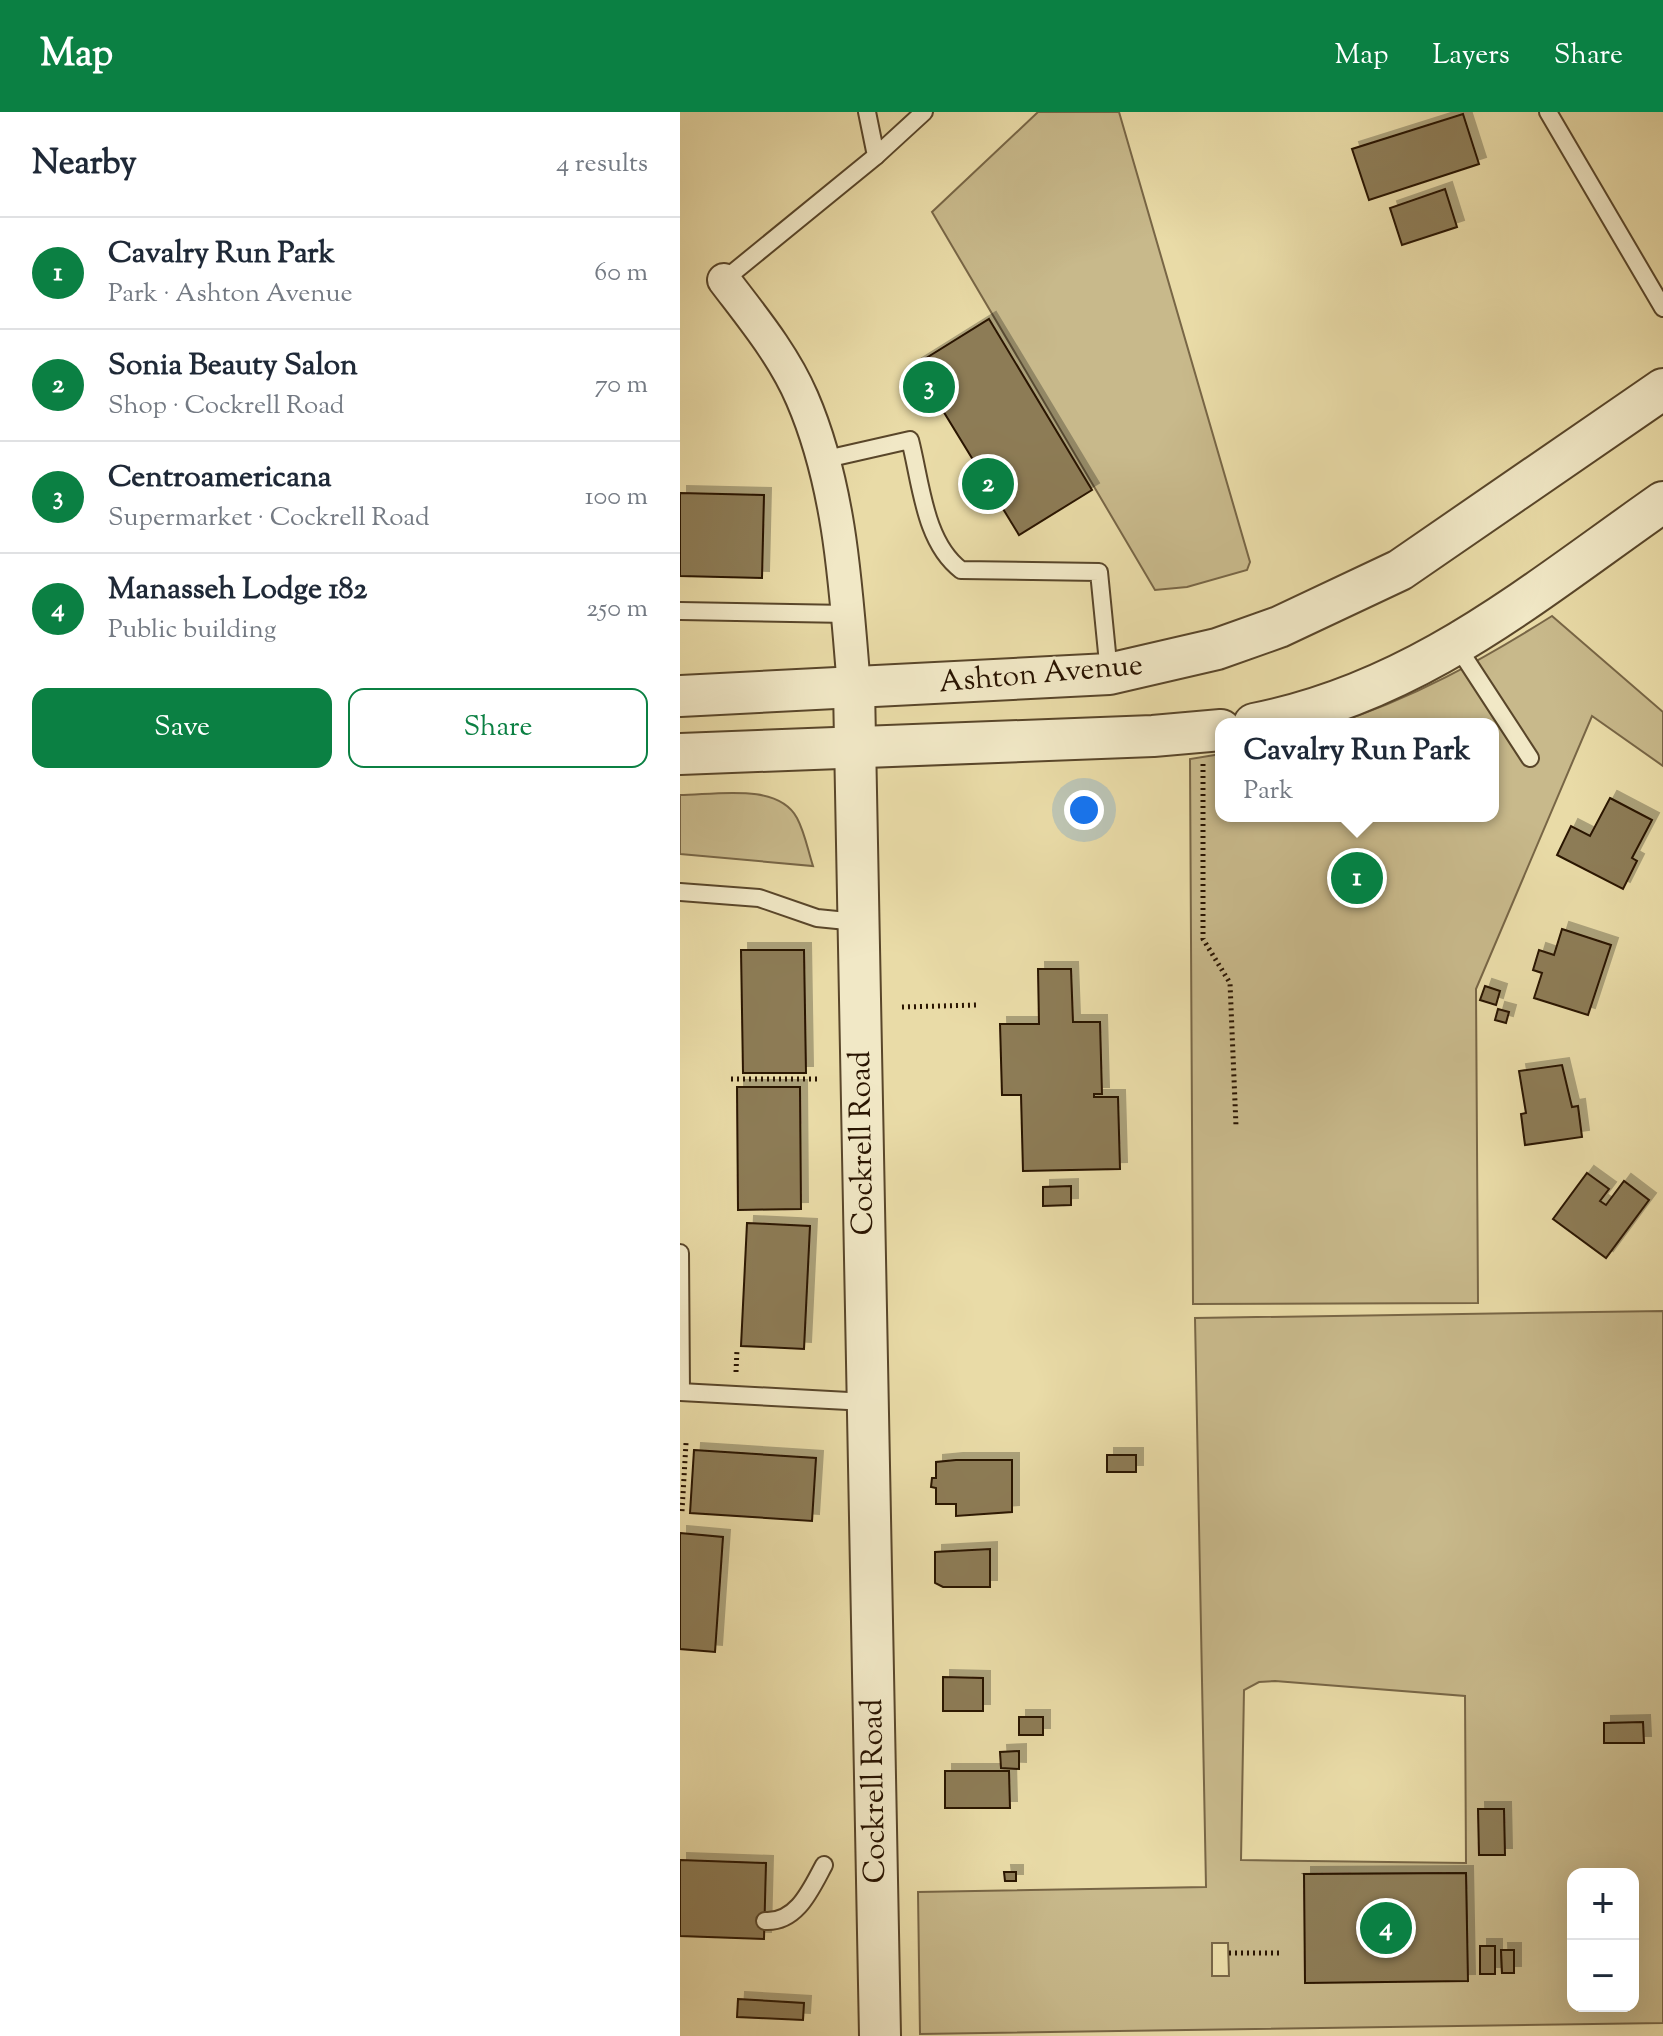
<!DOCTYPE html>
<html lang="en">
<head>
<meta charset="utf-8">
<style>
  body { margin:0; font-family:"Sorts Mill Goudy",serif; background:#f6f6f7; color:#1f2937 }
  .controls { position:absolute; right:24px; bottom:24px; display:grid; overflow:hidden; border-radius:16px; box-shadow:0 8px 32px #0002 }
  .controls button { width:72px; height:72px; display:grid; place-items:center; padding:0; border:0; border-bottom:2px solid #e0e1e3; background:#fff; color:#1f2937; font:40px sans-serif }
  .you { position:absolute; left:404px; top:698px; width:28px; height:28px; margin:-20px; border:6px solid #fff; border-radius:50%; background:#1a73e8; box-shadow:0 0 0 12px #1a73e833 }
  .badge { display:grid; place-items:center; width:52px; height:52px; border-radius:50%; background:#0b8043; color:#fff; font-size:26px; font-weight:700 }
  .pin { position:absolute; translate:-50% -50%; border:4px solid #fff; box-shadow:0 2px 8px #0006 }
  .popup { position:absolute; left:535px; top:606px; width:284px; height:104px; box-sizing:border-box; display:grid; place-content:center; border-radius:16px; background:#fff; filter:drop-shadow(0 2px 6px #0005); font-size:26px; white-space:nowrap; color:#747a83 }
  .popup b { font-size:30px; color:#1f2937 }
  .popup::after { content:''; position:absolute; left:50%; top:100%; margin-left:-16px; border:16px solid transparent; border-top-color:#fff }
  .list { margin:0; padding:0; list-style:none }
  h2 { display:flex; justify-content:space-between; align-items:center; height:104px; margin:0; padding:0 32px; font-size:34px }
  h2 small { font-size:26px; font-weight:400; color:#747a83 }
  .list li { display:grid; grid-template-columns:52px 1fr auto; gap:24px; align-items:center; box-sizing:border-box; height:112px; padding:0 32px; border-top:2px solid #e0e1e3 }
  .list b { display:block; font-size:30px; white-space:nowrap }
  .list p { margin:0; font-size:26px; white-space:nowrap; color:#747a83 }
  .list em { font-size:26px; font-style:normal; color:#747a83 }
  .actions { display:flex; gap:16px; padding:24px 32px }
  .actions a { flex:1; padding:18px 0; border:2px solid #0b8043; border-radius:16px; text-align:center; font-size:28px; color:#0b8043 }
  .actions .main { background:#0b8043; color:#fff }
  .map { position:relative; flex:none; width:983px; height:1924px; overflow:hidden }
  header { display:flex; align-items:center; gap:48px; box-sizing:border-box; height:112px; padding:0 40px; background:#0b8043; color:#fff }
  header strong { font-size:38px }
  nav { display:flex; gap:44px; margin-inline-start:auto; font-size:28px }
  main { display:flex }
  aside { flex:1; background:#fff }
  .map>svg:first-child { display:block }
  .green { fill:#c8b98b; stroke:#786646; stroke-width:2; fill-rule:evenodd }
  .building { fill:#8d7b57; stroke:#291401; stroke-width:2; filter:url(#shadow) }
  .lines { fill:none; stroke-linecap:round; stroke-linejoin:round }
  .service-casing { stroke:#59462a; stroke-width:20 }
  .minor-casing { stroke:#59462a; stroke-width:36 }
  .tertiary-casing { stroke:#59462a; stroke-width:44 }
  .path { stroke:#291401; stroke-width:5; stroke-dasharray:2 4; stroke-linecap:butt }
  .service { stroke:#f1e8c6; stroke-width:16 }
  .minor { stroke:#f1e8c6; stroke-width:32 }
  .tertiary { stroke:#f1e8c6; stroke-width:40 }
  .labels { text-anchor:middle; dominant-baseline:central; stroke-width:6; stroke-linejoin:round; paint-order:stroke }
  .street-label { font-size:30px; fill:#291401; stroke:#f1e8c6 }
</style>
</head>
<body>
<header>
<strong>Map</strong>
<nav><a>Map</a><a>Layers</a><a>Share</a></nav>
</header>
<main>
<aside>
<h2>Nearby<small>4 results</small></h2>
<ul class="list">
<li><span class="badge">1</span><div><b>Cavalry Run Park</b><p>Park · Ashton Avenue</p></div><em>60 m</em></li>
<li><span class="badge">2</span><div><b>Sonia Beauty Salon</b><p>Shop · Cockrell Road</p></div><em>70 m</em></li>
<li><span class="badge">3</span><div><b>Centroamericana</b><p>Supermarket · Cockrell Road</p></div><em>100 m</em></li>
<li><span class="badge">4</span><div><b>Manasseh Lodge 182</b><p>Public building</p></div><em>250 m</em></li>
</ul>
<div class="actions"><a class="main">Save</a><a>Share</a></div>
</aside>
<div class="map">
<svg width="983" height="1924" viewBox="0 0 983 1924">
  <defs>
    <filter id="shadow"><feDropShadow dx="7" dy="-7" stdDeviation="0" flood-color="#0004"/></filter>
  </defs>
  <rect width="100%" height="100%" fill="#e9dba7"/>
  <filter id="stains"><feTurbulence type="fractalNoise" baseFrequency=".0025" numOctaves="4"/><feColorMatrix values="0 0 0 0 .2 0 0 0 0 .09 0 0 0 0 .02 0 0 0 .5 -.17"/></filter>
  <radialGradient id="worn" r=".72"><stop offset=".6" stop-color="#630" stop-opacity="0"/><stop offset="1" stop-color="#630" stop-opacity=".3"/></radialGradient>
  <g class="green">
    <path d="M358 0H439L570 450 567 458 507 475 475 478 252 100Z"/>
    <path d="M872 504 983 600V654L912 604 796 877 798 1191 513 1192 510 647 541 642V704H813V612H653C732 587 802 548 872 504Z"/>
    <path d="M0 683C33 683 98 670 117 706 125 721 128 739 133 754L0 742Z"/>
    <path d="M983 1199V1911L240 1922 238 1780 526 1775 515 1206ZM595 1569 785 1584 786 1751 561 1748 564 1578 579 1570ZM924 1611H963V1631H925ZM786 1761 787 1869 624 1762ZM893 1762H953V1894H893ZM532 1831H548L549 1864H532ZM834 1838V1861H822L821 1839Z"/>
  </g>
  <g class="building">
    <path d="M783 2 799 52 689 88 672 37Z"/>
    <path d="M765 77 777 115 722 133 710 96Z"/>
    <path d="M309 207 412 378 339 423 235 253Z"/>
    <path d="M0 381 84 383 82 466 0 464Z"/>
    <path d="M930 686 972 708 952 746 957 749 943 777 877 743 891 714 910 724Z"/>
    <path d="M882 817 931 833 908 903 854 886 862 861 853 858 859 838 874 843Z"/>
    <path d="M61 838H124L126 961H63Z"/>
    <path d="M358 857H391L393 910H420L422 982H414V985H438L440 1057 343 1059 341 983H322L320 912H359Z"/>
    <path d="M805 874 820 879 816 893 800 888Z"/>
    <path d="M818 897 829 900 826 911 815 908Z"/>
    <path d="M882 953 892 995 898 994 902 1025 845 1033 841 1002 846 1001 839 959Z"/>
    <path d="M57 975H120L121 1097 58 1098Z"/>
    <path d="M907 1061 929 1077 920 1089 926 1093 944 1069 969 1088 926 1146 873 1107Z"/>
    <path d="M391 1074V1093L363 1094V1075Z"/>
    <path d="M67 1111 130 1114 124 1237 61 1234Z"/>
    <path d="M14 1338 136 1346 132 1409 10 1401Z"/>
    <rect x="427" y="1343" width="29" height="17"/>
    <path d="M276 1348H332V1400L276 1404V1392H256V1376L251 1375 252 1366H256V1350Z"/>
    <path d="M0 1421 43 1425 35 1540 0 1537Z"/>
    <path d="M310 1437V1475H263L255 1471V1440Z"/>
    <path d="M263 1565 303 1566V1599H263Z"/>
    <rect x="339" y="1605" width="24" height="18"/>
    <path d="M963 1610 964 1631H924V1611Z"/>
    <path d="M339 1639V1657L321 1656 320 1640Z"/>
    <path d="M265 1659H329L330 1696H265Z"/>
    <path d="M798 1697H824L825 1743H799Z"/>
    <path d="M0 1748 86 1751 84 1827 0 1824Z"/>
    <path d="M324 1760H336V1769H325Z"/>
    <path d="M786 1761 788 1869 625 1871 624 1762Z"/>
    <rect x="800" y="1834" width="15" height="28"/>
    <path d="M821 1838H834V1861H822Z"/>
    <path d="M58 1887 124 1891 123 1908 57 1905Z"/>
  </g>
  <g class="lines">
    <defs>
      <g id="service">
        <path d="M868 0 983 196"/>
        <path d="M196 44 244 0"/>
        <path d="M44 168 196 44 187 0"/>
        <path d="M142 348 230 328C241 370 244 430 281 458L419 460 429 561"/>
        <path d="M0 499 168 502"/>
        <path d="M777 534 850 646"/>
        <path d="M0 780 79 786 137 806 177 810"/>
        <path d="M0 1141 1 1280"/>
        <path d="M0 1280 187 1290"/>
        <path d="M85 1809C117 1811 131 1777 144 1753"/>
      </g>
      <path id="minor" d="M44 168C72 205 103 242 122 286 161 376 166 479 174 576"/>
      <g id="tertiary">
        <path d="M174 576 200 1924"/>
        <path d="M0 584 429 562 537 537 599 515 720 458 983 277"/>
        <path d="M574 612C737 580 850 483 983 390"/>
        <path d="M0 642 473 624 541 618"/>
      </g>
    </defs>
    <use href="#service" class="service-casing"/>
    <use href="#minor" class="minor-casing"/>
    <use href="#tertiary" class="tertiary-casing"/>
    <g class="path">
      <path d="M523 652V827L550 871 556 1014"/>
      <path d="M222 895 297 893"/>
      <path d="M51 967H140"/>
      <path d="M56 1260 57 1237"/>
      <path d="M2 1399 6 1331"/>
      <path d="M549 1841H601"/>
    </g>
    <use href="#service" class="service"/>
    <use href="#minor" class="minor"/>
    <use href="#tertiary" class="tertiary"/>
  </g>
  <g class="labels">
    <g class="street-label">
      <text transform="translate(361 563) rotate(-5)">Ashton Avenue</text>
      <text transform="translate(183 1031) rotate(-91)">Cockrell Road</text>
      <text transform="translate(195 1679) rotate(-91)">Cockrell Road</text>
    </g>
  </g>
  <rect width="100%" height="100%" filter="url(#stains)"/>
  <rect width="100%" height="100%" fill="url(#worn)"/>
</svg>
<div class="controls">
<button>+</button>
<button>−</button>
</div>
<div class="you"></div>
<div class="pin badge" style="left:677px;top:766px">1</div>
<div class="popup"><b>Cavalry Run Park</b>Park</div>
<div class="pin badge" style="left:308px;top:372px">2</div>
<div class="pin badge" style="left:249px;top:275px">3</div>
<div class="pin badge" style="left:706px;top:1816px">4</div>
</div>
</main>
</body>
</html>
